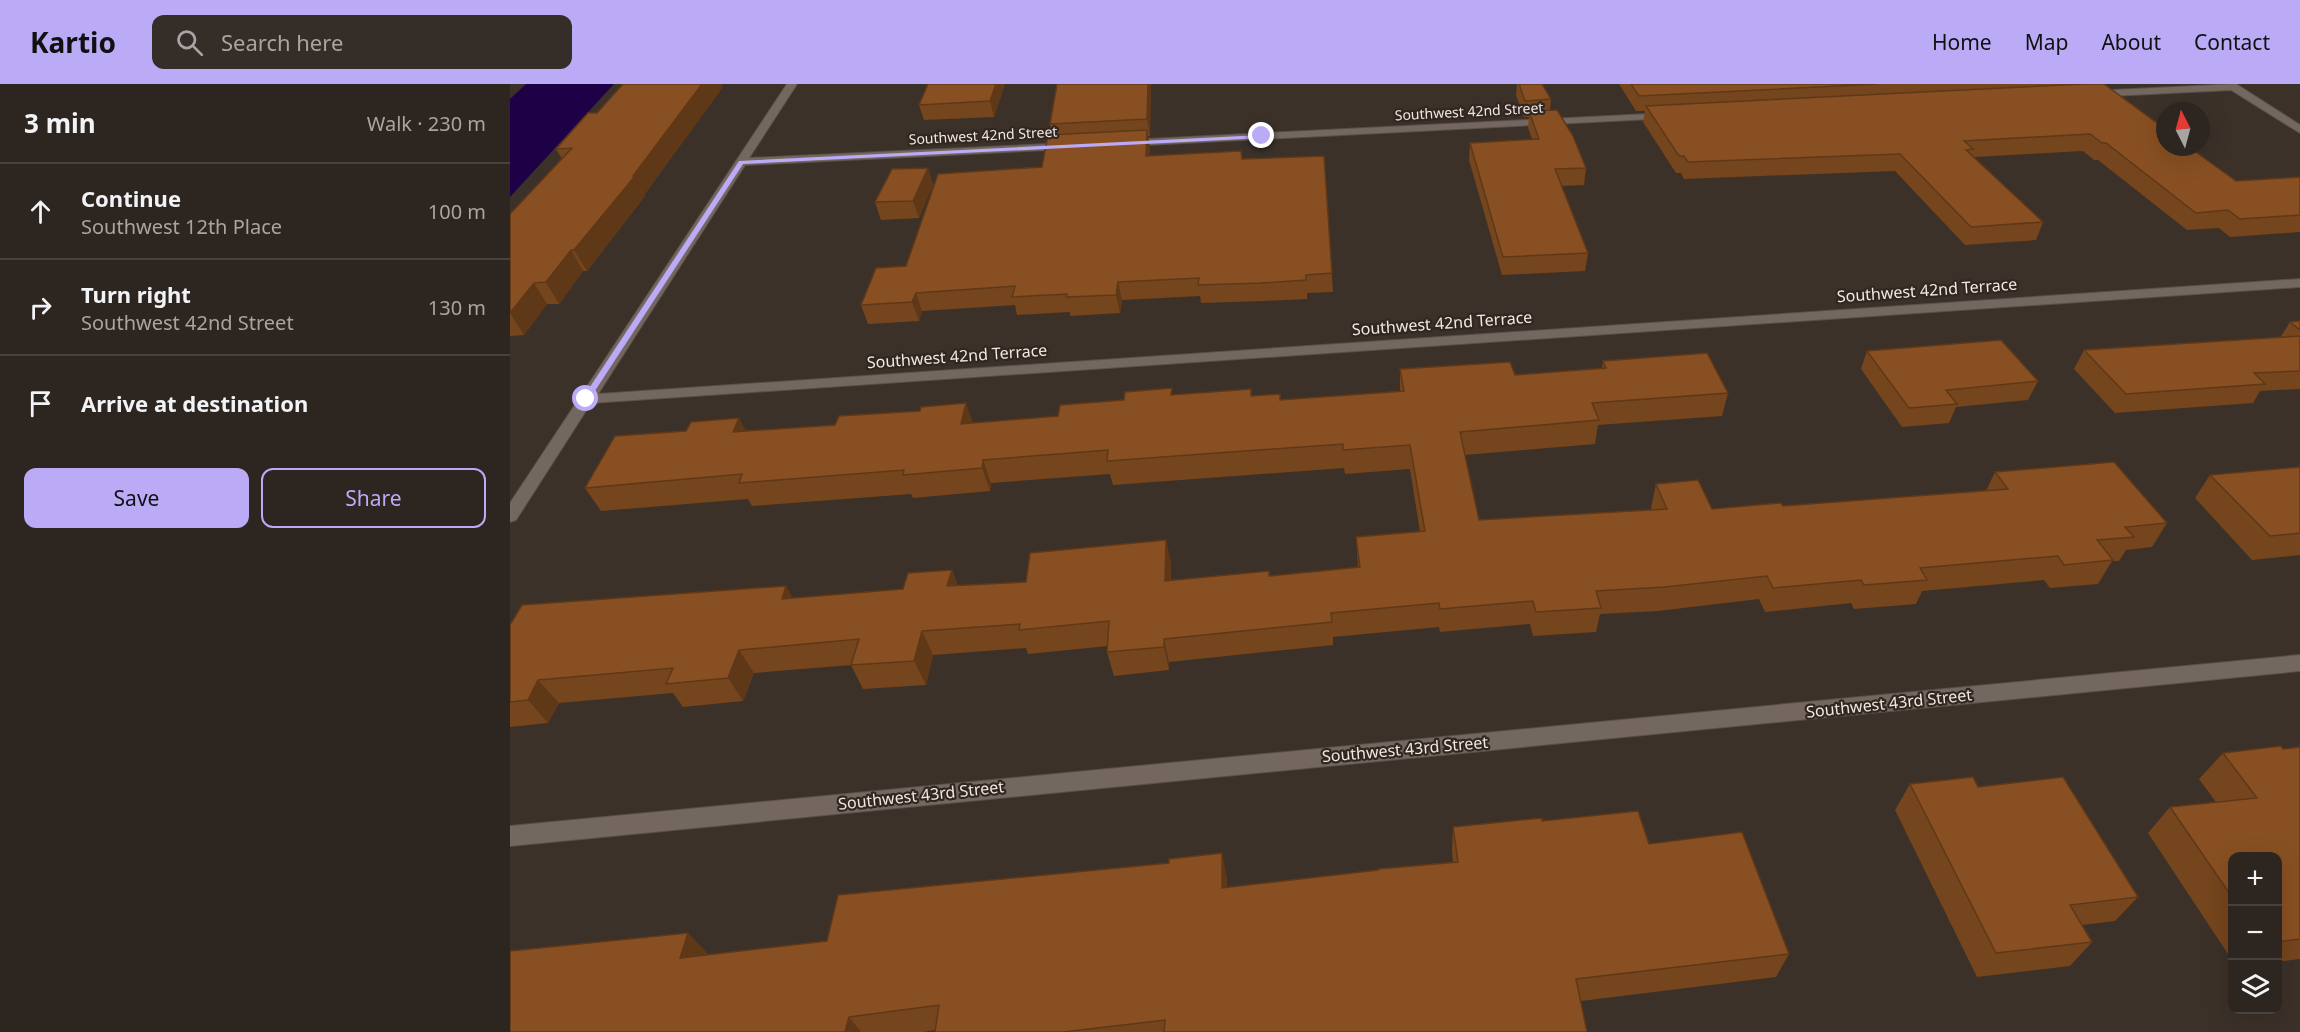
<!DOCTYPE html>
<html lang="en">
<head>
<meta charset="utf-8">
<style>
  body { margin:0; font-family:"Noto Sans",sans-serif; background:#352d28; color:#f1f3f6 }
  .controls { position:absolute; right:18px; bottom:18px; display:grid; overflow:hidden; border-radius:12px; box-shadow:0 6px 24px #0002 }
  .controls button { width:54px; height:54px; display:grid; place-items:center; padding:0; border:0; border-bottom:2px solid #48423d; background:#2d251f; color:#f1f3f6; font:30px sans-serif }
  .compass { position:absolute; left:1646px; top:18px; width:54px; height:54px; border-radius:50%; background:#2d251f; box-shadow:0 6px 24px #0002; rotate:354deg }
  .stop { position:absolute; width:18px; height:18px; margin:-14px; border:4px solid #bbaaf6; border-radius:50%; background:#fff }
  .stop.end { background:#bbaaf6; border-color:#fff; box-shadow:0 2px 6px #0008 }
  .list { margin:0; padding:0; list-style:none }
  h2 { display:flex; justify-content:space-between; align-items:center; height:78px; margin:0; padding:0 24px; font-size:26px }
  h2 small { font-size:20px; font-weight:400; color:#a7a5a4 }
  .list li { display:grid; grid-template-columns:39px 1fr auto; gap:18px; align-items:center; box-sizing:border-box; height:96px; padding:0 24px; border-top:2px solid #48423d }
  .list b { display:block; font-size:22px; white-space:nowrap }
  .list p { margin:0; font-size:20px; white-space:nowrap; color:#a7a5a4 }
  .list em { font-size:20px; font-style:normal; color:#a7a5a4 }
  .actions { display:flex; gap:12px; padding:18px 24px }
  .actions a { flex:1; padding:14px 0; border:2px solid #bbaaf6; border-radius:12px; text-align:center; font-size:21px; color:#bbaaf6 }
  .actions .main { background:#bbaaf6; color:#111 }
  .icon { flex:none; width:33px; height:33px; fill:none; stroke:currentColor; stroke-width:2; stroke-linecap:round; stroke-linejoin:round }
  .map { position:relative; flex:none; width:1790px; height:948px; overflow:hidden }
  header { display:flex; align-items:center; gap:36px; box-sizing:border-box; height:84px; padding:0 30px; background:#bbaaf6; color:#111 }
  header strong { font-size:28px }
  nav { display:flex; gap:33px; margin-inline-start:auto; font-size:21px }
  .search { width:420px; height:54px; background:#352d28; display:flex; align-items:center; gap:15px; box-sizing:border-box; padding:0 21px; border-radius:12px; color:#a7a5a4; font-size:22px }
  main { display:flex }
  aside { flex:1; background:#2d251f }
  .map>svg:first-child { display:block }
  .water { fill:#1e0047 }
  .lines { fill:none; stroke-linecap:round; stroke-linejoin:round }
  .minor-casing { stroke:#584f48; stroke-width:2 }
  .minor { fill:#74675f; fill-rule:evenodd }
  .wall { fill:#75451d }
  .shaded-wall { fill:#5f3818 }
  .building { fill:#885022; stroke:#5f3818; stroke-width:1.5 }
  .route { fill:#bbaaf6 }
  .labels { text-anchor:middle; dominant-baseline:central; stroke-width:4.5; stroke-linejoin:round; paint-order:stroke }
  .far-street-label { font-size:14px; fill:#efe8e3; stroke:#312720 }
  .street-label { font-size:16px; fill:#efe8e3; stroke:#312720 }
</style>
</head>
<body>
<header>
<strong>Kartio</strong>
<div class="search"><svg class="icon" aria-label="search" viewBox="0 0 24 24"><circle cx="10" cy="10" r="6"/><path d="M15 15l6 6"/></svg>Search here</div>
<nav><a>Home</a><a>Map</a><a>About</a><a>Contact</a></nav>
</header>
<main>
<aside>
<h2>3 min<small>Walk · 230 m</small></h2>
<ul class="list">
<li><svg class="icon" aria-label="ahead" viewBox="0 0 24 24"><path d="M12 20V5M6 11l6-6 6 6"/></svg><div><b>Continue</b><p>Southwest 12th Place</p></div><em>100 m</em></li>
<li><svg class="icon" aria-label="right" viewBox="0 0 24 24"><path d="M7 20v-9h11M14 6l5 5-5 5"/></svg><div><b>Turn right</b><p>Southwest 42nd Street</p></div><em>130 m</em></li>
<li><svg class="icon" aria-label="arrive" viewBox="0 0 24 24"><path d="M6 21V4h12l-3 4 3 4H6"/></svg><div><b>Arrive at destination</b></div></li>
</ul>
<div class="actions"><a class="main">Save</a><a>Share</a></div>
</aside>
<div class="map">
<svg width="1790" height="948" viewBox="0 0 1790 948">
  <rect width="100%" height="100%" fill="#3c3129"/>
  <path class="water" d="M16 0H104L0 113V15Z"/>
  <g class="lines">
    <defs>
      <g id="minor">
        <path d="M277 0H287L239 74 559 59 565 62 559 65 235 81 88 310 1790 195V203L81 319 6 436 0 438V419Z"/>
        <path d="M1726 0 1790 41V49L1721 6 1581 13 1576 10 1581 7Z"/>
        <path d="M1158 29 1163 32 1162 34 617 62 611 59 617 56Z"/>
        <path d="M1790 571V587L0 762V742Z"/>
      </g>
    </defs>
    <use href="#minor" class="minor-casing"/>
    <use href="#minor" class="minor"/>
  </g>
  <g class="wall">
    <path d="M113 0H213L211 2 212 4 134 111 135 112 77 187H73L49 220H37L14 251 0 252V130L52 75 46 65 87 29Z"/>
    <path d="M495 0 484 33 414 36 409 21Z"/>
    <path d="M547 0H641L640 52H638L640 63 639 72 732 75 814 72 823 208 797 209V215L753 217 691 219 690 212 612 216 610 229 560 232V228L507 231 505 221 412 227 409 237 358 240 351 221 396 182 532 83 542 51 540 40Z"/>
    <path d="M1007 0H1032L1041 15 1040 26 1076 84 1074 101 1051 102 1078 169 1075 187 992 191 959 76 960 59 1022 55 1018 44 1019 33H1014L1006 11Z"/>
    <path d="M1109 0H1594L1726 97 1790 93V148L1720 153 1709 144 1677 146 1588 76H1584L1573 67 1464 73 1533 138 1526 156 1455 161 1385 87 1174 95 1171 89H1166L1133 38 1135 27H1126Z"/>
    <path d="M418 84 423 101 409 134 371 136 365 118Z"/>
    <path d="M1790 237V305L1750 307 1743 319 1605 329 1564 285 1574 266 1770 254 1780 238Z"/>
    <path d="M1357 267 1528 297 1518 316 1446 323 1439 339 1392 343 1351 285Z"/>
    <path d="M1093 277 1218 309 1212 332 1088 341 1085 360 955 371 969 436 1142 426 1141 424 1146 400 1202 425 1273 422 1476 407 1485 388 1657 439 1642 463 1616 466 1609 477H1602L1588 500 1540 504 1534 496 1412 507 1406 520 1344 525 1341 519 1255 528 1249 515 1148 527 1090 530 1086 548 1023 552 1020 540 930 548 929 543 823 553V561L659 578V586L604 592 597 568 598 562 518 570 516 564 423 571 416 601 353 605 341 581 244 589 233 617 173 623 163 609 49 619 38 639 0 643V541L283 514 393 505 442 486 448 502 516 498 656 456 661 480V496L759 487 760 492 848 484 846 453 910 448 900 385 835 390 834 384 603 401 600 390 481 399 480 407 403 414 401 410 242 422 238 415 91 427 75 404 176 347H236L463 339 548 332 614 316 663 311 741 312 770 316 890 307V285L1005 291 1092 284Z"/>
    <path d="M1790 383V471L1742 476 1685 414 1700 391Z"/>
    <path d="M1790 663V875L1767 878V772H1722V876L1638 749 1660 723 1706 718 1689 695 1713 669 1773 665Z"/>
    <path d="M1400 700 1468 703 1628 813 1605 837 1572 841 1582 858 1560 882 1467 893 1385 726Z"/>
    <path d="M1032 737 1139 760 1279 870 1266 893 1071 917 1077 948H425V946L413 948H0L199 871 317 857 717 794V803L943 778 942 768 943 743Z"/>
  </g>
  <g class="shaded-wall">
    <path d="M192 0H213L211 2 212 4 134 111 135 112 77 187 64 166Z"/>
    <path d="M486 0H495L484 33 480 17Z"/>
    <path d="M638 0H641L640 52 637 35Z"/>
    <path d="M637 46 640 63 639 89 636 72Z"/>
    <path d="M418 84 423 101 409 134 403 117Z"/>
    <path d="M61 166 73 187 49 220 36 198Z"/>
    <path d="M608 198 612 216 610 229 606 211Z"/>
    <path d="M24 199 37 220 14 251 0 229Z"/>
    <path d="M406 209 412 227 409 237 402 218Z"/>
    <path d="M456 319 464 342 451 340Z"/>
    <path d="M229 334 242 358 223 348Z"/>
    <path d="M473 376 481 399 480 407 472 384Z"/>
    <path d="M656 456 661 480 660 520 655 497Z"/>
    <path d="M442 486 451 510 437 502Z"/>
    <path d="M276 502 290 526 272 515Z"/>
    <path d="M412 547 423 571 416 601 404 577Z"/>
    <path d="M654 555 659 578V586L654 563Z"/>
    <path d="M229 566 244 589 233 617 218 594Z"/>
    <path d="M28 596 49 619 38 639 18 616Z"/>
    <path d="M712 769 717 794V828L712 804Z"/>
    <path d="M178 849 201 873 170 874Z"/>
    <path d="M339 933 351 948H335Z"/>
  </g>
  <g class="building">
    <path d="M113 0H192L123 92H125L64 166H61L36 198 24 199 0 229V130L62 64 46 65 78 29H87Z"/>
    <path d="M418 0H486L480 17 409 21Z"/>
    <path d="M547 0H638L637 35 540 40Z"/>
    <path d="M1009 0H1032L1041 15 1015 17Z"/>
    <path d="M1121 0H1367L1129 12Z"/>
    <path d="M1574 0H1594L1655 45V63H1679L1726 97 1790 93V131L1730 135 1718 126 1686 129 1596 59H1592L1580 50 1454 57 1463 65 1456 66 1533 138 1461 143 1390 70 1178 78 1174 72H1169L1136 22Z"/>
    <path d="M1047 26 1063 52 1076 84 1045 85 1078 169 993 173 960 59 1029 55 1019 27Z"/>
    <path d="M637 46 636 72 731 67 732 75 814 72 822 189 796 191V196L751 199 688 201 689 194 608 198 606 211 556 213 557 210 502 213 505 202 406 209 402 218 351 221 366 184 396 182 428 90 532 83 538 51Z"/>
    <path d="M418 84 403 117 365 118 382 85Z"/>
    <path d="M1790 237V246L1780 238Z"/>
    <path d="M1790 252V287L1744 289 1755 300 1616 310 1574 266Z"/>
    <path d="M1491 256 1528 297 1436 306 1447 320 1399 324 1357 267Z"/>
    <path d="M1197 269 1218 309 1082 319 1089 336 950 348 969 436 1157 425 1146 400 1188 396 1202 425 1271 419 1273 422 1498 405 1485 388 1604 378 1657 439 1615 443 1624 453 1587 456 1603 476 1554 481 1548 472 1410 484 1417 496 1354 501 1351 496 1263 504 1257 492 1154 503 1086 507 1091 524 1026 528 1023 517 930 525 929 519 821 529 822 538 654 555V563L597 568 599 537 509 546 510 540 412 547 404 577 341 581 349 555 229 566 218 594 156 600 163 584 28 596 18 616 0 618V541L12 521 276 502 272 515 393 505 398 489 442 486 437 502 516 498 520 469 656 456 655 497 759 487V492L850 483 846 453 915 447 900 361 833 366V360L597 377 598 366 473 376 472 384 393 391 394 386 229 399 232 390 75 404 105 352 176 347 181 338 229 334 223 348 325 341 329 332 410 327 411 323 456 319 451 340 548 332 550 321 614 316 615 308 662 304 661 311 741 305V312L770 310V316L894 307 890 285 1000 278 1005 291 1096 284 1093 277Z"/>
    <path d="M1790 383V449L1760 452 1700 391Z"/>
    <path d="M1771 662 1773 665 1790 663V855L1767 858V772H1722V813L1660 723 1747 714 1713 669Z"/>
    <path d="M1463 693 1468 703 1553 693 1628 813 1560 821 1582 858 1486 869 1400 700Z"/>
    <path d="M1128 727 1139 760 1232 748 1279 870 1066 895 1077 948H654L655 936 553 948H425L429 921 339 933 335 948H0V867L178 849 170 874 317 857 328 811 659 779V775L712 769V804L868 786V785L948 778 943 743 1032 734V737Z"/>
  </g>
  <path class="route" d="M752 51 754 54 233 80 79 316 72 315 229 77Z"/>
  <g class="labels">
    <g class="far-street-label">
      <text transform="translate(959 27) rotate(-3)">Southwest 42nd Street</text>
      <text transform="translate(473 51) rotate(-3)">Southwest 42nd Street</text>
    </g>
    <g class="street-label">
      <text transform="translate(1417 206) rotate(-4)">Southwest 42nd Terrace</text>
      <text transform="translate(932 239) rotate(-4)">Southwest 42nd Terrace</text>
      <text transform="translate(447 272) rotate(-4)">Southwest 42nd Terrace</text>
      <text transform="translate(1379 619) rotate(-6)">Southwest 43rd Street</text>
      <text transform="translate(895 665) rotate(-5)">Southwest 43rd Street</text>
      <text transform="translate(411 711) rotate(-6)">Southwest 43rd Street</text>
    </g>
  </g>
</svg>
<div class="controls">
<button>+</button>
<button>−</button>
<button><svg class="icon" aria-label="layers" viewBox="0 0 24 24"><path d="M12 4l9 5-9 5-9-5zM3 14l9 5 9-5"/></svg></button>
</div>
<svg class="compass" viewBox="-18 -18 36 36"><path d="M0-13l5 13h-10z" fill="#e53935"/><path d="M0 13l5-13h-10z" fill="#a7a5a4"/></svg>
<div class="stop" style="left:76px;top:315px"></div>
<div class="stop end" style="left:752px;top:52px"></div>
</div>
</main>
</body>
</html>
